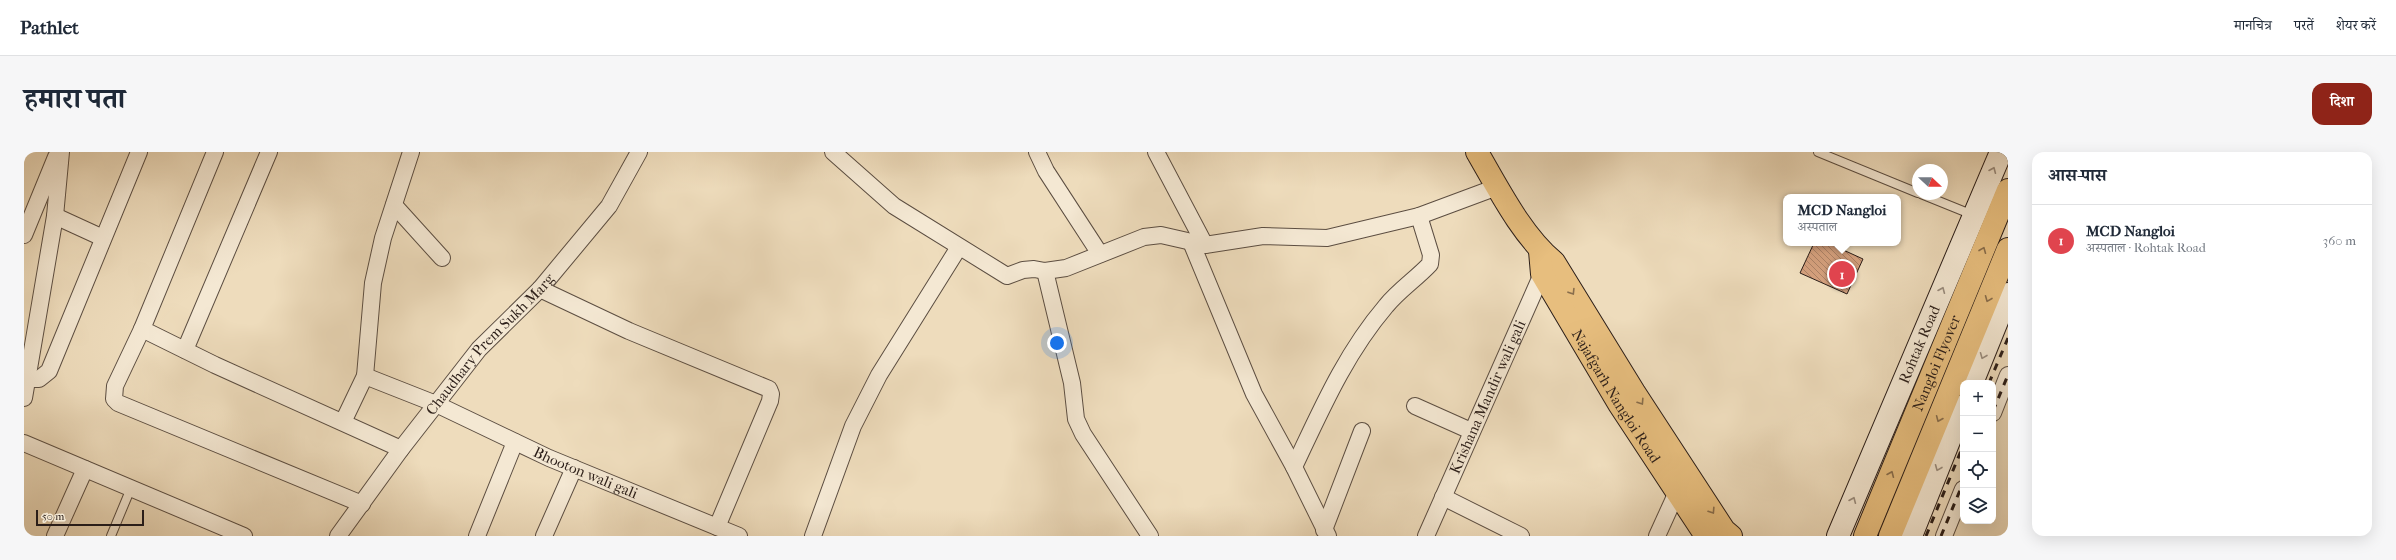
<!DOCTYPE html>
<html lang="hi">
<head>
<meta charset="utf-8">
<style>
  body { margin:0; font-family:"IM FELL French Canon","Noto Serif Devanagari",serif; background:#f6f6f7; color:#1f2937 }
  .controls { position:absolute; right:12px; bottom:12px; display:grid; overflow:hidden; border-radius:8px; box-shadow:0 4px 16px #0002 }
  .controls button { width:36px; height:36px; display:grid; place-items:center; padding:0; border:0; border-bottom:1px solid #e0e1e3; background:#fff; color:#1f2937; font:20px sans-serif }
  .compass { position:absolute; left:1888px; top:12px; width:36px; height:36px; border-radius:50%; background:#fff; box-shadow:0 4px 16px #0002; rotate:112deg }
  .scale { position:absolute; left:12px; bottom:10px; width:108px; box-sizing:border-box; padding-left:4px; border:2px solid #2b1e19; border-top:0; font-size:11px; line-height:14px; white-space:nowrap; color:#2b1e19; -webkit-text-stroke:3px #f4e8d3; paint-order:stroke }
  .you { position:absolute; left:1033px; top:191px; width:14px; height:14px; margin:-10px; border:3px solid #fff; border-radius:50%; background:#1a73e8; box-shadow:0 0 0 6px #1a73e833 }
  .badge { display:grid; place-items:center; width:26px; height:26px; border-radius:50%; background:#8f2418; color:#fff; font-size:13px; font-weight:700 }
  .pin { position:absolute; translate:-50% -50%; border:2px solid #fff; box-shadow:0 1px 4px #0006 }
  .popup { position:absolute; left:1759px; top:42px; width:118px; height:52px; box-sizing:border-box; display:grid; place-content:center; border-radius:8px; background:#fff; filter:drop-shadow(0 1px 3px #0005); font-size:13px; white-space:nowrap; color:#747a83 }
  .popup b { font-size:15px; color:#1f2937 }
  .popup::after { content:''; position:absolute; left:50%; top:100%; margin-left:-8px; border:8px solid transparent; border-top-color:#fff }
  .list { margin:0; padding:0; list-style:none }
  h2 { display:flex; justify-content:space-between; align-items:center; height:52px; margin:0; padding:0 16px; font-size:17px }
  h2 small { font-size:13px; font-weight:400; color:#747a83 }
  .list li { display:grid; grid-template-columns:26px 1fr auto; gap:12px; align-items:center; box-sizing:border-box; height:72px; padding:0 16px; border-top:1px solid #e0e1e3 }
  .list b { display:block; font-size:15px; white-space:nowrap }
  .list p { margin:0; font-size:13px; white-space:nowrap; color:#747a83 }
  .list em { font-size:13px; font-style:normal; color:#747a83 }
  .icon { flex:none; width:22px; height:22px; fill:none; stroke:currentColor; stroke-width:2; stroke-linecap:round; stroke-linejoin:round }
  .map { position:relative; flex:none; width:1984px; height:384px; overflow:hidden; border-radius:12px }
  header { display:flex; align-items:center; gap:24px; box-sizing:border-box; height:56px; padding:0 20px; background:#fff; border-bottom:1px solid #e0e1e3 }
  header strong { font-size:19px }
  nav { display:flex; gap:22px; margin-inline-start:auto; font-size:14px }
  .intro { display:flex; align-items:center; justify-content:space-between; box-sizing:border-box; height:96px; padding:0 24px }
  h1 { margin:0; font-size:28px }
  .button { padding:10px 18px; border-radius:12px; background:#8f2418; color:#fff; font-size:14px; font-weight:700 }
  main { display:flex; gap:24px; padding:0 24px }
  aside { flex:1; background:#fff; border-radius:12px; box-shadow:0 4px 16px #0002 }
  .map>svg:first-child { display:block }
  .building { fill:url(#building-back-hatch); stroke:#2b1e19 }
  .lines { fill:none; stroke-linecap:round; stroke-linejoin:round }
  .lane-casing { stroke:#5c4e42; stroke-width:10 }
  .street-casing { stroke:#5c4e42; stroke-width:18 }
  .secondary-casing { stroke:#2b1e19; stroke-width:24 }
  .primary-casing { stroke:#2b1e19; stroke-width:24 }
  .highway-casing { stroke:#2b1e19; stroke-width:24 }
  .lane { stroke:#f4e8d3; stroke-width:8 }
  .street { stroke:#f4e8d3; stroke-width:16 }
  .secondary { stroke:#f4e8d3; stroke-width:22 }
  .primary { stroke:#e7be7e; stroke-width:22 }
  .highway { stroke:#e7be7e; stroke-width:22 }
  .rail { stroke:#2b1e19; stroke-width:3; stroke-dasharray:7 7; stroke-linecap:butt }
  .oneway { stroke:#9a8d7f }
  .oneway2 { stroke:#896e4c }
  .labels { text-anchor:middle; dominant-baseline:central; stroke-width:3; stroke-linejoin:round; paint-order:stroke }
  .street-label { font-size:15px; fill:#2b1e19; stroke:#f4e8d3 }
</style>
</head>
<body>
<header>
<strong>Pathlet</strong>
<nav><a>मानचित्र</a><a>परतें</a><a>शेयर करें</a></nav>
</header>
<div class="intro"><h1>हमारा पता</h1><a class="button">दिशा</a></div>
<main>
<div class="map">
<svg width="1984" height="384" viewBox="0 0 1984 384">
  <defs>
    <pattern id="building-back-hatch" width="6" height="6" patternUnits="userSpaceOnUse"><rect width="6" height="6" fill="#d4a07d"/><path d="M-1 5l2 2M0 0l6 6M5-1l2 2" fill="none" stroke="#ac8266"/></pattern>
  </defs>
  <rect width="100%" height="100%" fill="#eedcbc"/>
  <filter id="stains"><feTurbulence type="fractalNoise" baseFrequency=".005" numOctaves="4"/><feColorMatrix values="0 0 0 0 .2 0 0 0 0 .09 0 0 0 0 .02 0 0 0 .5 -.17"/></filter>
  <radialGradient id="worn" r=".72"><stop offset=".6" stop-color="#630" stop-opacity="0"/><stop offset="1" stop-color="#630" stop-opacity=".3"/></radialGradient>
  <path class="building" d="M1790 91H1804L1839 107 1823 142 1776 121Z"/>
  <g class="lines">
    <defs>
      <g id="lane">
        <path d="M1794 0 1894 41"/>
        <path d="M1897 42 1949 63"/>
        <path d="M87 384 107 336"/>
      </g>
      <g id="street">
        <path d="M191 0 118 177 191 213 377 297"/>
        <path id="s1" d="M387 0 359 86 349 131 341 224 412 252 525 306 715 384"/>
        <path d="M809 0 870 54 983 124 999 118 1010 117 1021 119 1042 116 1120 85 1137 83 1181 93 1239 84 1303 86 1395 64 1473 35"/>
        <path d="M1013 0 1022 19 1076 102"/>
        <path d="M1132 0 1181 93"/>
        <path d="M370 53 418 106"/>
        <path d="M31 64 79 86"/>
        <path d="M0 83 32 5"/>
        <path d="M1167 90 1230 242 1270 315 1304 384"/>
        <path d="M1021 119 1048 231 1052 267 1059 282 1126 384"/>
        <path d="M516 137 605 179 745 237 747 242 746 249 693 375"/>
        <path d="M118 177 91 234 90 247 94 251 338 352"/>
        <path d="M161 198 245 0"/>
        <path d="M3 227H15L25 219 115 0"/>
        <path d="M0 246 31 64 37 0"/>
        <path d="M1391 254 1447 279"/>
        <path d="M1969 261 1984 223"/>
        <path d="M319 270 341 224"/>
        <path d="M0 291 220 384"/>
        <path d="M1270 315C1297 258 1321 202 1362 154 1375 138 1392 127 1406 112L1407 103 1395 64"/>
        <path d="M1419 345 1497 384"/>
        <path d="M1300 378 1338 279"/>
        <path d="M31 384 61 317"/>
        <path id="s2" d="M314 384 377 297 455 197 516 137 585 54 615 0"/>
        <path d="M453 384 491 290"/>
        <path d="M520 384 550 316"/>
        <path d="M789 384 829 274 855 223 935 95"/>
        <path id="s3" d="M1402 384 1518 122 1524 116"/>
        <path d="M1633 384 1653 340"/>
        <path d="M1920 384 1939 337"/>
      </g>
      <g id="secondary">
        <path d="M1948 231 1984 142"/>
        <path id="s4" d="M1814 384 1977 0"/>
        <path d="M1887 384 1939 254"/>
      </g>
      <g id="primary">
        <path d="M1453 0C1474 36 1498 84 1530 110L1610 240 1700 378 1707 384"/>
        <path id="s5" d="M1516 99 1518 122 1595 252 1682 384"/>
      </g>
      <g id="highway">
        <path id="s6" d="M1841 384 1984 38"/>
        <path d="M1866 384 1984 97"/>
      </g>
    </defs>
    <use href="#lane" class="lane-casing"/>
    <use href="#street" class="street-casing"/>
    <use href="#secondary" class="secondary-casing"/>
    <use href="#primary" class="primary-casing"/>
    <use href="#highway" class="highway-casing"/>
    <use href="#lane" class="lane"/>
    <use href="#street" class="street"/>
    <use href="#secondary" class="secondary"/>
    <use href="#primary" class="primary"/>
    <use href="#highway" class="highway"/>
    <g class="rail">
      <path d="M1965 231 1984 186"/>
      <path d="M1969 259 1984 223"/>
      <path d="M1902 384 1939 294"/>
      <path d="M1917 384 1939 331"/>
    </g>
  </g>
  <defs><path id="oneway-chevron" d="M-2-3.5L2.5 0L-2 3.5" fill="none" stroke-width="1.6" stroke-linecap="round" stroke-linejoin="round"/></defs>
  <g class="oneway">
    <use href="#oneway-chevron" transform="translate(1969 18) rotate(-67)"/>
    <use href="#oneway-chevron" transform="translate(1918 138) rotate(-67)"/>
    <use href="#oneway-chevron" transform="translate(1959 204) rotate(112)"/>
    <use href="#oneway-chevron" transform="translate(1914 316) rotate(112)"/>
    <use href="#oneway-chevron" transform="translate(1829 348) rotate(-67)"/>
  </g>
  <g class="oneway2">
    <use href="#oneway-chevron" transform="translate(1959 98) rotate(-68)"/>
    <use href="#oneway-chevron" transform="translate(1548 140) rotate(58)"/>
    <use href="#oneway-chevron" transform="translate(1964 147) rotate(112)"/>
    <use href="#oneway-chevron" transform="translate(1617 250) rotate(57)"/>
    <use href="#oneway-chevron" transform="translate(1915 267) rotate(113)"/>
    <use href="#oneway-chevron" transform="translate(1867 322) rotate(-67)"/>
    <use href="#oneway-chevron" transform="translate(1688 359) rotate(57)"/>
  </g>
  <g class="labels">
    <g class="street-label">
      <text stroke="none"><textPath href="#s4" startOffset="208">Rohtak Road</textPath></text>
      <text stroke="none"><textPath href="#s2" startOffset="245">Chaudhary Prem Sukh Marg</textPath></text>
      <text stroke="none"><textPath href="#s6" startOffset="187">Nangloi Flyover</textPath></text>
      <text stroke="none"><textPath href="#s5" startOffset="166">Najafgarh Nangloi Road</textPath></text>
      <text stroke="none"><textPath href="#s3" startOffset="152">Krishana Mandir wali gali</textPath></text>
      <text stroke="none"><textPath href="#s1" startOffset="471">Bhooton wali gali</textPath></text>
    </g>
  </g>
  <rect width="100%" height="100%" filter="url(#stains)"/>
  <rect width="100%" height="100%" fill="url(#worn)"/>
</svg>
<div class="controls">
<button>+</button>
<button>−</button>
<button><svg class="icon" aria-label="locate" viewBox="0 0 24 24"><circle cx="12" cy="12" r="6"/><path d="M12 2v4M12 18v4M2 12h4M18 12h4"/></svg></button>
<button><svg class="icon" aria-label="layers" viewBox="0 0 24 24"><path d="M12 4l9 5-9 5-9-5zM3 14l9 5 9-5"/></svg></button>
</div>
<svg class="compass" viewBox="-18 -18 36 36"><path d="M0-13l5 13h-10z" fill="#e53935"/><path d="M0 13l5-13h-10z" fill="#747a83"/></svg>
<div class="scale">50 m</div>
<div class="you"></div>
<div class="pin badge" style="left:1818px;top:122px;background:#e0444e">1</div>
<div class="popup"><b>MCD Nangloi</b>अस्पताल</div>
</div>
<aside>
<h2>आस-पास<small></small></h2>
<ul class="list">
<li><span class="badge" style="background:#e0444e">1</span><div><b>MCD Nangloi</b><p>अस्पताल · Rohtak Road</p></div><em>360 m</em></li>
</ul>
</aside>
</main>
</body>
</html>
